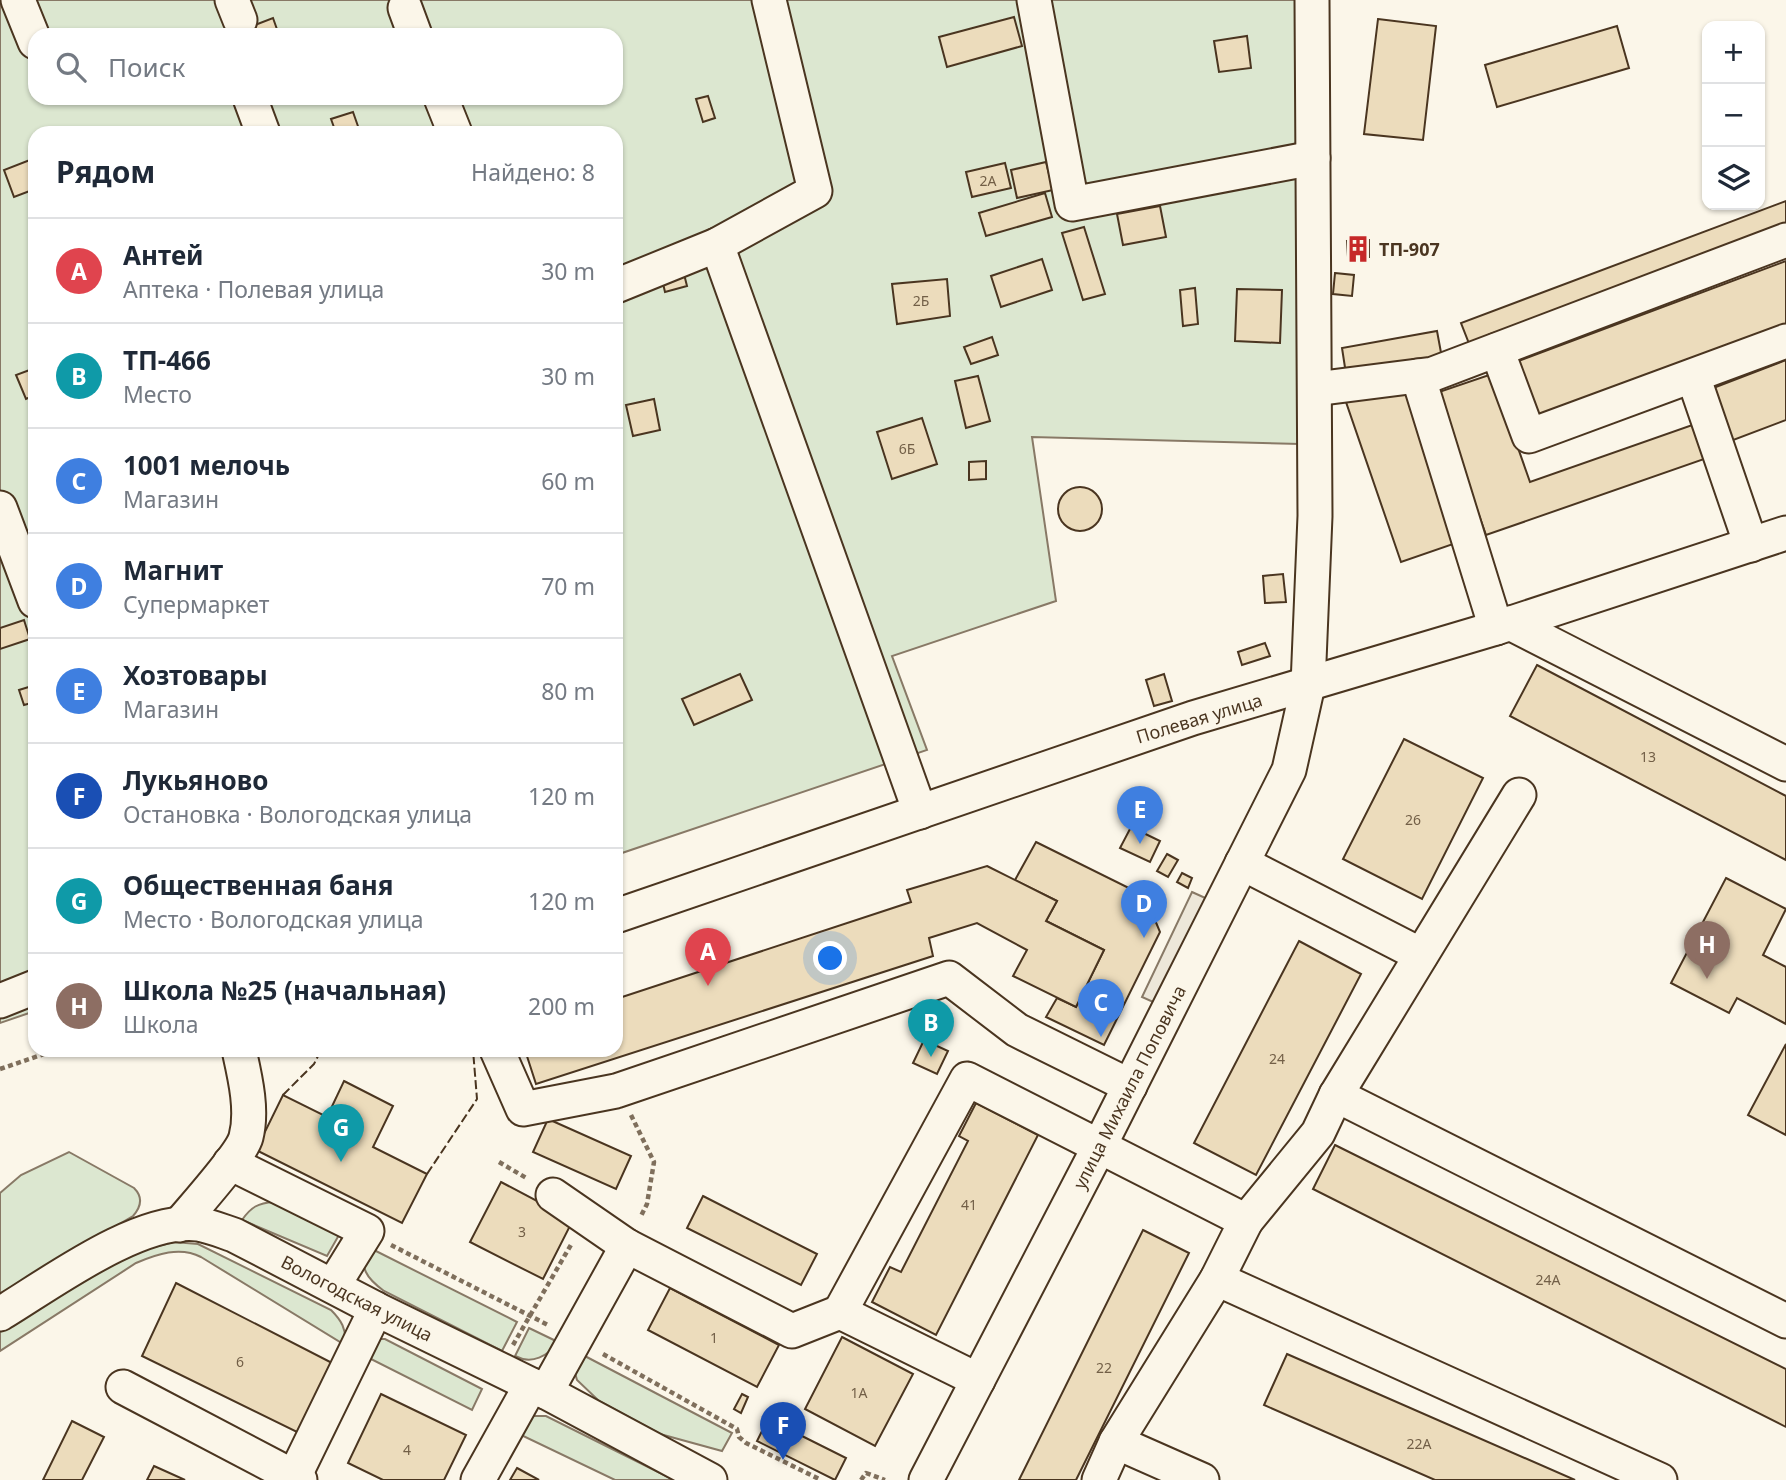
<!DOCTYPE html>
<html lang="ru">
<head>
<meta charset="utf-8">
<style>
  body { margin:0; font-family:"Noto Sans",sans-serif; background:#f2f2f3; color:#1f2937 }
  .controls { position:absolute; right:21px; top:21px; display:grid; overflow:hidden; border-radius:14px; box-shadow:0 2px 5px #0004 }
  .controls button { width:63px; height:63px; display:grid; place-items:center; padding:0; border:0; border-bottom:2px solid #e0e1e3; background:#fff; color:#1f2937; font:35px sans-serif }
  .you { position:absolute; left:831px; top:959px; width:24px; height:24px; margin:-18px; border:5px solid #fff; border-radius:50%; background:#1a73e8; box-shadow:0 0 0 10px #1a73e833 }
  .badge { display:grid; place-items:center; width:46px; height:46px; border-radius:50%; background:#d93025; color:#fff; font-size:23px; font-weight:700 }
  .pin { position:absolute; translate:-50% -58px; filter:drop-shadow(0 2px 4px #0008) }
  .pin::after { content:''; position:absolute; top:37px; width:24px; height:21px; background:inherit; clip-path:polygon(0 0,100% 0,50% 100%) }
  .list { margin:0; padding:0; list-style:none }
  h2 { display:flex; justify-content:space-between; align-items:center; height:91px; margin:0; padding:0 28px; font-size:30px }
  h2 small { font-size:23px; font-weight:400; color:#747a83 }
  .list li { display:grid; grid-template-columns:46px 1fr auto; gap:21px; align-items:center; box-sizing:border-box; height:105px; padding:0 28px; border-top:2px solid #e0e1e3 }
  .list b { display:block; font-size:26px; white-space:nowrap }
  .list p { margin:0; font-size:23px; white-space:nowrap; color:#747a83 }
  .list em { font-size:23px; font-style:normal; color:#747a83 }
  .icon { flex:none; width:38px; height:38px; fill:none; stroke:currentColor; stroke-width:2; stroke-linecap:round; stroke-linejoin:round }
  .map { position:relative; flex:none; width:1786px; height:1480px; overflow:hidden }
  .search { position:absolute; background:#fff; box-shadow:0 2px 5px #0004; left:28px; top:28px; width:595px; height:77px; display:flex; align-items:center; gap:18px; box-sizing:border-box; padding:0 24px; border-radius:21px; color:#747a83; font-size:26px }
  .panel { position:absolute; background:#fff; box-shadow:0 2px 5px #0004; left:28px; top:126px; width:595px; height:931px; border-radius:21px }
  .map>svg:first-child { display:block }
  .green { fill:#dce7d0; stroke:#887966; stroke-width:2; fill-rule:evenodd }
  .parking { fill:#ede7d9; stroke:#887966; stroke-width:2 }
  .building { fill:#ecdcbc; stroke:#4a3520; stroke-width:2 }
  .lines { fill:none; stroke-linecap:round; stroke-linejoin:round }
  .minor-casing { stroke:#4a3520; stroke-width:37 }
  .path { stroke:#7f6f5c; stroke-width:4.5; stroke-dasharray:5 3.5; stroke-linecap:butt }
  .minor { stroke:#fbf6e9; stroke-width:33 }
  .fence { stroke:#4a3520; stroke-width:2; stroke-dasharray:9 3.5; stroke-linecap:butt }
  .labels { text-anchor:middle; dominant-baseline:central; stroke-width:5; stroke-linejoin:round; paint-order:stroke }
  .number-label { font-size:14px; fill:#725f47 }
  .poi-label { font-size:18px; font-weight:bold; fill:#4a3520; stroke:#fbf6e9; text-anchor:start }
  .street-label { font-size:18px; fill:#4a3520; stroke:#fbf6e9 }
</style>
</head>
<body>
<div class="map">
<svg width="1786" height="1480" viewBox="0 0 1786 1480">
  <rect width="100%" height="100%" fill="#fbf6e9"/>
  <g class="green">
    <path d="M0 0H1299L1300 444 1032 437 1056 601 892 656 927 750 616 855V133H35V1011L0 1023ZM35 35H616V98H35Z"/>
    <path d="M69 1152 134 1188C143 1197 141 1207 133 1216L0 1294V1193L21 1175Z"/>
    <path d="M274 1202 339 1235 327 1256 242 1220C251 1207 258 1203 274 1202Z"/>
    <path d="M174 1242 198 1244 331 1310C341 1320 347 1329 345 1345L201 1257C180 1246 157 1254 136 1263L0 1351V1332L112 1262 130 1253Z"/>
    <path d="M364 1245 517 1322 502 1351 384 1291C365 1277 361 1269 364 1245Z"/>
    <path d="M529 1328 558 1342C548 1356 532 1365 515 1356Z"/>
    <path d="M378 1339H385L482 1389 472 1410 361 1354Z"/>
    <path d="M581 1354 732 1433 722 1451 660 1434 599 1401 577 1380 575 1373Z"/>
    <path d="M534 1416H546L674 1480H615L519 1434 524 1423Z"/>
  </g>
  <path class="parking" d="M1192 892 1212 901 1162 1006 1142 997Z"/>
  <g class="building">
    <path d="M1014 17 1022 46 947 67 939 37Z"/>
    <path d="M273 18 279 35H250L247 28Z"/>
    <path d="M1378 19 1436 26 1423 140 1364 134Z"/>
    <path d="M1617 26 1629 68 1497 107 1485 65Z"/>
    <path d="M1247 36 1251 68 1219 72 1214 41Z"/>
    <path d="M708 96 715 118 703 122 696 99Z"/>
    <path d="M353 112 360 132 336 133 331 119Z"/>
    <path d="M35 158V189L14 197 4 170Z"/>
    <path d="M1046 162 1053 190 1017 198 1011 170Z"/>
    <path d="M1005 163 1011 188 972 197 966 172Z"/>
    <path d="M1045 193 1052 217 986 236 979 213Z"/>
    <path d="M1786 201V228L1470 346 1461 323Z"/>
    <path d="M1160 206 1166 237 1123 245 1117 214Z"/>
    <path d="M1084 227 1105 294 1083 300 1062 233Z"/>
    <path d="M1369 240V257H1348L1347 241Z"/>
    <path d="M1042 259 1052 290 1001 307 991 276Z"/>
    <path d="M1786 261V325L1535 418 1513 363Z"/>
    <path d="M683 270 687 286 665 292 661 275Z"/>
    <path d="M1335 273 1354 275 1352 296 1333 294Z"/>
    <path d="M947 279 950 316 897 324 892 284Z"/>
    <path d="M1195 288 1198 324 1183 326 1180 290Z"/>
    <path d="M1237 289 1282 290 1280 343 1235 341Z"/>
    <path d="M1437 331 1442 358 1346 374 1342 348Z"/>
    <path d="M992 337 998 355 971 364 964 347Z"/>
    <path d="M1786 360V420L1728 442 1708 390Z"/>
    <path d="M35 368V395L26 399 16 375Z"/>
    <path d="M1492 374 1530 482 1698 423 1710 457 1486 535 1436 393Z"/>
    <path d="M978 376 990 421 966 428 955 381Z"/>
    <path d="M1406 381 1462 541 1401 562 1346 402Z"/>
    <path d="M654 399 660 430 633 436 626 405Z"/>
    <path d="M922 418 937 464 892 479 877 432Z"/>
    <path d="M986 461V479L969 480V462Z"/>
    <circle cx="1080" cy="509" r="22"/>
    <path d="M1283 574 1286 602 1265 603 1263 576Z"/>
    <path d="M24 620 30 639 0 649V628Z"/>
    <path d="M1265 643 1270 656 1242 665 1238 652Z"/>
    <path d="M1537 665 1786 796V860L1510 716Z"/>
    <path d="M740 674 752 700 694 725 682 699Z"/>
    <path d="M1164 674 1172 701 1154 706 1146 680Z"/>
    <path d="M35 685V702L24 705 19 690Z"/>
    <path d="M1404 739 1483 778 1422 899 1343 859Z"/>
    <path d="M1131 827 1160 841 1150 862 1120 848Z"/>
    <path d="M1036 842 1145 896 1160 932 1104 1045 1046 1017 1057 998 1076 1007 1104 950 1046 921 1057 901 1015 880Z"/>
    <path d="M1167 854 1178 860 1168 877 1157 871Z"/>
    <path d="M987 866 1057 901 1046 921 1104 950 1076 1007 1013 976 1027 950 977 923 929 938 933 956 536 1084 525 1050H616V999L911 902 907 890Z"/>
    <path d="M1182 873 1192 878 1188 888 1177 882Z"/>
    <path d="M1726 878 1786 909 1763 955 1786 967V1024L1737 998 1729 1013 1671 983Z"/>
    <path d="M1299 941 1361 974 1256 1175 1194 1143Z"/>
    <path d="M924 1040 948 1051 937 1074 913 1063Z"/>
    <path d="M1786 1044V1135L1748 1115Z"/>
    <path d="M344 1081 393 1106 373 1147 427 1174 402 1223 256 1150 283 1095 327 1117Z"/>
    <path d="M976 1103 1038 1135 936 1335 872 1302 890 1267 901 1272 968 1141 959 1136Z"/>
    <path d="M548 1119 631 1156 616 1189 533 1152Z"/>
    <path d="M1335 1145 1786 1369V1427L1313 1189Z"/>
    <path d="M501 1182 573 1220 543 1279 470 1242Z"/>
    <path d="M703 1196 817 1254 801 1285 687 1228Z"/>
    <path d="M1143 1230 1189 1253 1076 1480H1019Z"/>
    <path d="M176 1283 336 1365 299 1433 142 1356Z"/>
    <path d="M670 1288 779 1345 757 1387 648 1330Z"/>
    <path d="M842 1337 913 1374 875 1446 805 1409Z"/>
    <path d="M1287 1354 1575 1480H1435L1264 1405Z"/>
    <path d="M381 1394 466 1435 444 1480H383L348 1463Z"/>
    <path d="M742 1394 748 1397 741 1413 734 1409Z"/>
    <path d="M768 1419 846 1458 835 1480 757 1441Z"/>
    <path d="M72 1421 104 1437 82 1480H43Z"/>
    <path d="M154 1466 185 1480H147Z"/>
    <path d="M517 1468 539 1480H510Z"/>
  </g>
  <g class="lines">
    <defs>
      <g id="minor">
        <path d="M18 0 35 42"/>
        <path d="M232 0 240 20"/>
        <path d="M1034 0 1072 204 1313 158"/>
        <path d="M405 8 415 35"/>
        <path d="M250 98 263 133"/>
        <path d="M441 98 455 133"/>
        <path d="M717 245 920 812"/>
        <path d="M616 286 717 245 815 191 769 0"/>
        <path d="M1497 350 1529 436 1786 341"/>
        <path d="M1418 376 1496 628"/>
        <path d="M1693 376 1751 545"/>
        <path d="M1315 389 1433 374 1786 240"/>
        <path d="M0 508 35 601"/>
        <path d="M1510 623 1786 764"/>
        <path d="M1242 863 1421 955"/>
        <path d="M616 916 1193 718 1496 628 1786 533"/>
        <path d="M0 1001 35 987"/>
        <path d="M497 1050 523 1109 616 1091 949 978 1017 1030 1130 1086"/>
        <path d="M1336 1095 1786 1321"/>
        <path d="M230 1163 367 1231 333 1286"/>
        <path d="M553 1195 627 1246 792 1331 840 1312"/>
        <path d="M1246 1221 1318 1133 1336 1095 1519 795"/>
        <path d="M179 1225C193 1208 242 1154 246 1137 253 1110 245 1077 239 1050"/>
        <path d="M1217 1279 1660 1480"/>
        <path d="M0 1314C50 1284 139 1217 198 1224 210 1226 222 1231 234 1235L376 1309 546 1392 710 1480"/>
        <path d="M978 1380 840 1312 967 1079 1246 1221 1217 1279 1116 1442 1099 1480"/>
        <path d="M123 1387 300 1480"/>
        <path d="M546 1392 627 1246"/>
        <path d="M1116 1442 1202 1480"/>
        <path d="M294 1477 376 1309"/>
        <path d="M478 1480 531 1385"/>
        <path d="M926 1480 1099 1147 1289 770 1308 685 1315 516 1312 0"/>
      </g>
    </defs>
    <use href="#minor" class="minor-casing"/>
    <g class="path">
      <path d="M0 1069 56 1050"/>
      <path d="M631 1115 654 1162 647 1204 640 1218"/>
      <path d="M499 1162 528 1179"/>
      <path d="M391 1245 548 1325"/>
      <path d="M513 1345 572 1243"/>
      <path d="M603 1354 737 1429 739 1437 746 1443 821 1480"/>
      <path d="M861 1480 866 1473 885 1480"/>
    </g>
    <use href="#minor" class="minor"/>
    <g class="fence">
      <path d="M283 1095 314 1064 321 1050"/>
      <path d="M427 1174 477 1099 473 1050"/>
    </g>
  </g>
  <defs>
    <symbol id="building-bare" viewBox="-9 -9 18 18"><path d="M-4-6H4V6H1V3H-1V6H-4ZM-2.5-4.3h1.7v1.8h-1.7ZM.8-4.3h1.7v1.8H.8ZM-2.5-1h1.7V.8h-1.7ZM.8-1h1.7V.8H.8Z" fill="#c62828" stroke="#fbf6e9" stroke-width="2.5" paint-order="stroke"/></symbol>
  </defs>
  <g fill-rule="evenodd">
    <use href="#building-bare" x="1339" y="230" width="38" height="38"/>
  </g>
  <g class="labels">
    <g class="number-label">
      <text x="988" y="180">2А</text>
      <text x="921" y="300">2Б</text>
      <text x="907" y="448">6Б</text>
      <text x="1648" y="756">13</text>
      <text x="1413" y="819">26</text>
      <text x="1277" y="1058">24</text>
      <text x="969" y="1204">41</text>
      <text x="522" y="1231">3</text>
      <text x="1548" y="1279">24А</text>
      <text x="714" y="1337">1</text>
      <text x="240" y="1361">6</text>
      <text x="1104" y="1367">22</text>
      <text x="859" y="1392">1А</text>
      <text x="1419" y="1443">22А</text>
      <text x="407" y="1449">4</text>
    </g>
    <g class="poi-label">
      <text x="1379" y="249">ТП-907</text>
    </g>
    <g class="street-label">
      <text transform="translate(1199 718) rotate(-17)">Полевая улица</text>
      <text transform="translate(1129 1087) rotate(-63)">улица Михаила Поповича</text>
      <text transform="translate(357 1298) rotate(27)">Вологодская улица</text>
    </g>
  </g>
</svg>
<div class="controls">
<button>+</button>
<button>−</button>
<button><svg class="icon" aria-label="layers" viewBox="0 0 24 24"><path d="M12 4l9 5-9 5-9-5zM3 14l9 5 9-5"/></svg></button>
</div>
<div class="you"></div>
<div class="pin badge" style="left:708px;top:986px;background:#e0444e">A</div>
<div class="pin badge" style="left:931px;top:1057px;background:#0f9aa8">B</div>
<div class="pin badge" style="left:1101px;top:1037px;background:#3f7fe0">C</div>
<div class="pin badge" style="left:1144px;top:938px;background:#3f7fe0">D</div>
<div class="pin badge" style="left:1140px;top:844px;background:#3f7fe0">E</div>
<div class="pin badge" style="left:783px;top:1460px;background:#1a4fb4">F</div>
<div class="pin badge" style="left:341px;top:1162px;background:#0f9aa8">G</div>
<div class="pin badge" style="left:1707px;top:979px;background:#8d6e63">H</div>
<div class="search"><svg class="icon" aria-label="search" viewBox="0 0 24 24"><circle cx="10" cy="10" r="6"/><path d="M15 15l6 6"/></svg>Поиск</div>
<section class="panel">
<h2>Рядом<small>Найдено: 8</small></h2>
<ul class="list">
<li><span class="badge" style="background:#e0444e">A</span><div><b>Антей</b><p>Аптека · Полевая улица</p></div><em>30 m</em></li>
<li><span class="badge" style="background:#0f9aa8">B</span><div><b>ТП-466</b><p>Место</p></div><em>30 m</em></li>
<li><span class="badge" style="background:#3f7fe0">C</span><div><b>1001 мелочь</b><p>Магазин</p></div><em>60 m</em></li>
<li><span class="badge" style="background:#3f7fe0">D</span><div><b>Магнит</b><p>Супермаркет</p></div><em>70 m</em></li>
<li><span class="badge" style="background:#3f7fe0">E</span><div><b>Хозтовары</b><p>Магазин</p></div><em>80 m</em></li>
<li><span class="badge" style="background:#1a4fb4">F</span><div><b>Лукьяново</b><p>Остановка · Вологодская улица</p></div><em>120 m</em></li>
<li><span class="badge" style="background:#0f9aa8">G</span><div><b>Общественная баня</b><p>Место · Вологодская улица</p></div><em>120 m</em></li>
<li><span class="badge" style="background:#8d6e63">H</span><div><b>Школа №25 (начальная)</b><p>Школа</p></div><em>200 m</em></li>
</ul>
</section>
</div>
</body>
</html>
